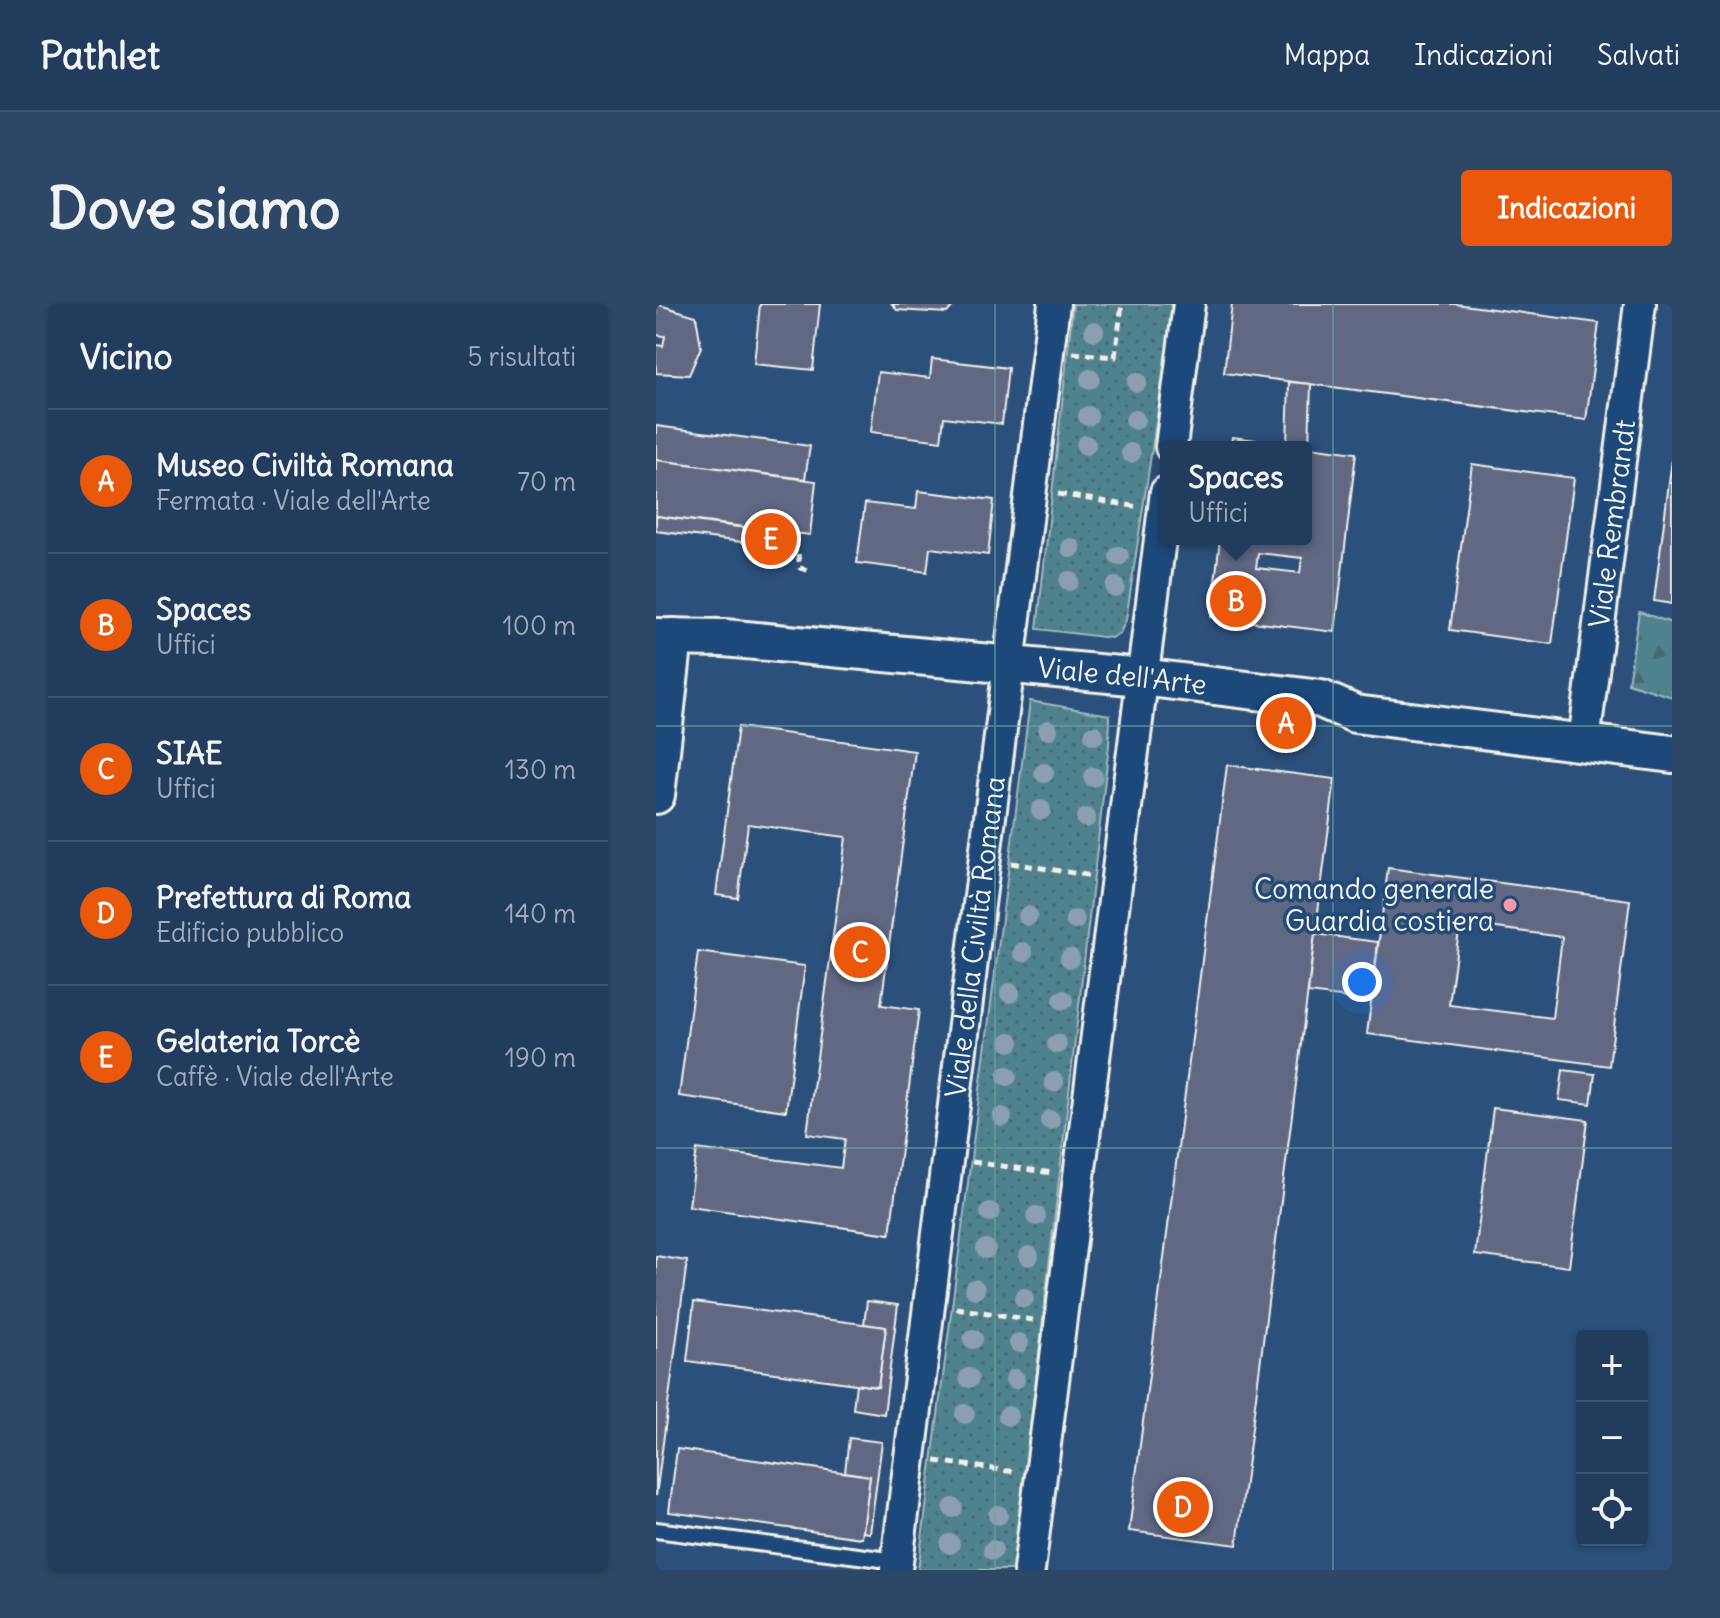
<!DOCTYPE html>
<html lang="it">
<head>
<meta charset="utf-8">
<style>
  body { margin:0; font-family:Delius,sans-serif; background:#2d4766; color:#f1f3f6 }
  .controls { position:absolute; right:24px; bottom:24px; display:grid; overflow:hidden; border-radius:8px; box-shadow:0 2px 6px #0004 }
  .controls button { width:72px; height:72px; display:grid; place-items:center; padding:0; border:0; border-bottom:2px solid #3e5672; background:#213c5d; color:#f1f3f6; font:40px sans-serif }
  .you { position:absolute; left:706px; top:678px; width:28px; height:28px; margin:-20px; border:6px solid #fff; border-radius:50%; background:#1a73e8; box-shadow:0 0 0 12px #1a73e833 }
  .badge { display:grid; place-items:center; width:52px; height:52px; border-radius:50%; background:#ea580c; color:#fff; font-size:26px; font-weight:700 }
  .pin { position:absolute; translate:-50% -50%; border:4px solid #fff; box-shadow:0 2px 8px #0006 }
  .popup { position:absolute; left:504px; top:137px; width:152px; height:104px; box-sizing:border-box; display:grid; place-content:center; border-radius:8px; background:#213c5d; filter:drop-shadow(0 2px 6px #0005); font-size:26px; white-space:nowrap; color:#a2adbc }
  .popup b { font-size:30px; color:#f1f3f6 }
  .popup::after { content:''; position:absolute; left:50%; top:100%; margin-left:-16px; border:16px solid transparent; border-top-color:#213c5d }
  .list { margin:0; padding:0; list-style:none }
  h2 { display:flex; justify-content:space-between; align-items:center; height:104px; margin:0; padding:0 32px; font-size:34px }
  h2 small { font-size:26px; font-weight:400; color:#a2adbc }
  .list li { display:grid; grid-template-columns:52px 1fr auto; gap:24px; align-items:center; box-sizing:border-box; height:144px; padding:0 32px; border-top:2px solid #3e5672 }
  .list b { display:block; font-size:30px; white-space:nowrap }
  .list p { margin:0; font-size:26px; white-space:nowrap; color:#a2adbc }
  .list em { font-size:26px; font-style:normal; color:#a2adbc }
  .icon { flex:none; width:44px; height:44px; fill:none; stroke:currentColor; stroke-width:2; stroke-linecap:round; stroke-linejoin:round }
  .map { position:relative; flex:none; width:1016px; height:1266px; overflow:hidden; border-radius:8px }
  header { display:flex; align-items:center; gap:48px; box-sizing:border-box; height:112px; padding:0 40px; background:#213c5d; border-bottom:2px solid #3e5672 }
  header strong { font-size:38px }
  nav { display:flex; gap:44px; margin-inline-start:auto; font-size:28px }
  .intro { display:flex; align-items:center; justify-content:space-between; box-sizing:border-box; height:192px; padding:0 48px }
  h1 { margin:0; font-size:56px }
  .button { padding:20px 36px; border-radius:8px; background:#ea580c; color:#fff; font-size:28px; font-weight:700 }
  main { display:flex; gap:48px; padding:0 48px }
  aside { flex:1; background:#213c5d; border-radius:8px; box-shadow:0 2px 6px #0004 }
  .map>svg:first-child { display:block }
  .grass { fill:url(#grass-dots); stroke:#a2babc; stroke-width:2 }
  .forest { fill:url(#forest-firs); stroke:#a2babc; stroke-width:2 }
  .building { fill:#606884; stroke:#f4f1e8; stroke-width:2; fill-rule:evenodd }
  .lines { fill:none; stroke-linecap:round; stroke-linejoin:round }
  .service-casing { stroke:#f4f1e8; stroke-width:20 }
  .minor-casing { stroke:#f4f1e8; stroke-width:36 }
  .tertiary-casing { stroke:#f4f1e8; stroke-width:42 }
  .path { stroke:#f4f1e8; stroke-width:5; stroke-dasharray:8 6; stroke-linecap:butt }
  .service { stroke:#1f4a7a; stroke-width:14 }
  .minor { stroke:#1f4a7a; stroke-width:30 }
  .tertiary { stroke:#1f4a7a; stroke-width:36 }
  .tree { fill:#8c9fb0 }
  .grid { fill:none; stroke:#6ba79f; stroke-width:2; stroke-opacity:0.55 }
  .poi-dot { fill:#ff9aa2; stroke:#1f4a7a; stroke-width:3 }
  .labels { text-anchor:middle; dominant-baseline:central; stroke-width:7; stroke-linejoin:round; paint-order:stroke }
  .street-label { font-size:28px; fill:#f4f1e8; stroke:#1f4a7a }
  .poi-label { font-size:28px; fill:#f4f1e8; stroke:#1f4a7a; text-anchor:end }
</style>
</head>
<body>
<header>
<strong>Pathlet</strong>
<nav><a>Mappa</a><a>Indicazioni</a><a>Salvati</a></nav>
</header>
<div class="intro"><h1>Dove siamo</h1><a class="button">Indicazioni</a></div>
<main>
<aside>
<h2>Vicino<small>5 risultati</small></h2>
<ul class="list">
<li><span class="badge">A</span><div><b>Museo Civiltà Romana</b><p>Fermata · Viale dell'Arte</p></div><em>70 m</em></li>
<li><span class="badge">B</span><div><b>Spaces</b><p>Uffici</p></div><em>100 m</em></li>
<li><span class="badge">C</span><div><b>SIAE</b><p>Uffici</p></div><em>130 m</em></li>
<li><span class="badge">D</span><div><b>Prefettura di Roma</b><p>Edificio pubblico</p></div><em>140 m</em></li>
<li><span class="badge">E</span><div><b>Gelateria Torcè</b><p>Caffè · Viale dell'Arte</p></div><em>190 m</em></li>
</ul>
</aside>
<div class="map">
<svg width="1016" height="1266" viewBox="0 0 1016 1266">
  <defs>
    <pattern id="grass-dots" width="8" height="8" patternUnits="userSpaceOnUse" patternTransform="scale(2)"><rect width="8" height="8" fill="#4f828f"/><path d="M2 2h.1M6 6h.1" fill="none" stroke="#4c686e" stroke-width="1.8" stroke-linecap="round"/></pattern>
    <pattern id="forest-firs" width="22" height="20" patternUnits="userSpaceOnUse" patternTransform="scale(2)"><rect width="22" height="20" fill="#4f828f"/><path d="M5 1l3.5 6h-7zM16 11l3.5 6h-7z" fill="#4c686e"/></pattern>
  </defs>
  <rect width="100%" height="100%" fill="#2c507c"/>
  <filter id="ink" filterUnits="userSpaceOnUse"><feTurbulence type="fractalNoise" baseFrequency=".0125" numOctaves="2"/><feDisplacementMap in="SourceGraphic" scale="16" xChannelSelector="R" yChannelSelector="G"/><feConvolveMatrix kernelMatrix="1 2 1 2 8 2 1 2 1" color-interpolation-filters="sRGB"/></filter>
  <g filter="url(#ink)">
    <g class="grass">
      <path d="M417 0H518L470 316 464 329 455 334 381 325Z"/>
      <path d="M374 397 454 411 453 441 358 1266H262Z"/>
    </g>
    <path class="forest" d="M983 308 1016 319V393L972 379Z"/>
    <g class="building">
      <path d="M0 0 40 12 45 43 33 71 0 69V41L7 42 9 32 0 31Z"/>
      <path d="M104 0H164L157 66 98 60Z"/>
      <path d="M236 0H299L291 9 241 6Z"/>
      <path d="M576 0H799L943 19 930 116 568 69Z"/>
      <path d="M276 55 352 64 346 120 288 113 285 137 215 128 222 68 274 74Z"/>
      <path d="M633 78 655 80 653 143 631 140Z"/>
      <path d="M0 122 154 142 149 175 0 156Z"/>
      <path d="M576 133 700 149 679 328 555 313 564 235H650L654 192 650 191V143H575ZM602 249 646 254 644 269 600 264Z"/>
      <path d="M1016 155V300L998 297Z"/>
      <path d="M0 156 160 177 154 231 0 212Z"/>
      <path d="M816 160 918 174 896 340 794 326Z"/>
      <path d="M262 187 338 196 332 251 274 244 271 268 201 259 209 199 260 205Z"/>
      <path d="M0 212 142 231 140 245 0 227Z"/>
      <path d="M82 423 259 447 225 701 263 706 234 930 33 902 41 845 185 864 189 835 151 830 190 533 92 520 82 594 60 591Z"/>
      <path d="M571 461 679 475 581 1241 473 1227Z"/>
      <path d="M732 564 974 596 953 762 711 730ZM804 619 906 633 896 714 793 701Z"/>
      <path d="M659 630 722 638 715 697 652 689Z"/>
      <path d="M42 648 149 662 130 807 23 792Z"/>
      <path d="M907 766 939 770 935 800 903 796Z"/>
      <path d="M837 804 932 816 913 963 819 951Z"/>
      <path d="M0 952 31 957 0 1192Z"/>
      <path d="M211 997 242 1001 228 1110 197 1105 200 1080 222 1083 230 1023 208 1020Z"/>
      <path d="M38 998 230 1023 222 1083 31 1057Z"/>
      <path d="M193 1134 226 1138 214 1229 207 1228 214 1172 189 1168Z"/>
      <path d="M21 1145 214 1172 206 1234 13 1208Z"/>
    </g>
    <g class="lines">
      <defs>
        <path id="service" d="M0 1226 241 1257"/>
        <g id="minor">
          <path d="M515 143 533 0"/>
          <path id="s1" d="M928 438 984 0"/>
          <path id="s2" d="M240 1266 398 0"/>
          <path d="M373 1266 510 188"/>
        </g>
        <g id="tertiary">
          <path id="s3" d="M0 333 68 334 485 373 665 395 699 410 1016 450"/>
          <path d="M0 491 18 333"/>
        </g>
      </defs>
      <use href="#service" class="service-casing"/>
      <use href="#minor" class="minor-casing"/>
      <use href="#tertiary" class="tertiary-casing"/>
      <g class="path">
        <path d="M417 49 459 53 466 0"/>
        <path d="M402 190 483 203"/>
        <path d="M142 250 144 264 155 267"/>
        <path d="M355 559 436 572"/>
        <path d="M316 858 397 869"/>
        <path d="M300 1004 377 1016"/>
        <path d="M279 1157 360 1168"/>
      </g>
      <use href="#service" class="service"/>
      <use href="#minor" class="minor"/>
      <use href="#tertiary" class="tertiary"/>
    </g>
    <g class="tree">
      <circle cx="438" cy="27" r="10"/>
      <circle cx="434" cy="75" r="10"/>
      <circle cx="481" cy="78" r="10"/>
      <circle cx="432" cy="112" r="10"/>
      <circle cx="479" cy="116" r="10"/>
      <circle cx="430" cy="141" r="10"/>
      <circle cx="475" cy="149" r="10"/>
      <circle cx="415" cy="244" r="10"/>
      <circle cx="463" cy="252" r="10"/>
      <circle cx="413" cy="277" r="10"/>
      <circle cx="459" cy="283" r="10"/>
      <circle cx="392" cy="426" r="10"/>
      <circle cx="438" cy="431" r="10"/>
      <circle cx="388" cy="469" r="10"/>
      <circle cx="437" cy="473" r="10"/>
      <circle cx="385" cy="506" r="10"/>
      <circle cx="430" cy="514" r="10"/>
      <circle cx="372" cy="612" r="10"/>
      <circle cx="419" cy="616" r="10"/>
      <circle cx="367" cy="648" r="10"/>
      <circle cx="414" cy="654" r="10"/>
      <circle cx="354" cy="689" r="10"/>
      <circle cx="407" cy="696" r="10"/>
      <circle cx="354" cy="738" r="10"/>
      <circle cx="401" cy="740" r="10"/>
      <circle cx="351" cy="772" r="10"/>
      <circle cx="398" cy="778" r="10"/>
      <circle cx="346" cy="813" r="10"/>
      <circle cx="394" cy="816" r="10"/>
      <circle cx="334" cy="908" r="10"/>
      <circle cx="380" cy="912" r="10"/>
      <circle cx="330" cy="945" r="10"/>
      <circle cx="373" cy="952" r="10"/>
      <circle cx="319" cy="985" r="10"/>
      <circle cx="368" cy="994" r="10"/>
      <circle cx="317" cy="1035" r="10"/>
      <circle cx="363" cy="1039" r="10"/>
      <circle cx="313" cy="1074" r="10"/>
      <circle cx="359" cy="1075" r="10"/>
      <circle cx="309" cy="1110" r="10"/>
      <circle cx="352" cy="1112" r="10"/>
      <circle cx="297" cy="1204" r="10"/>
      <circle cx="342" cy="1211" r="10"/>
      <circle cx="294" cy="1240" r="10"/>
      <circle cx="337" cy="1246" r="10"/>
    </g>
  </g>
  <path class="grid" d="M339 0V1266M677 0V1266M0 422H1016M0 844H1016"/>
  <circle class="poi-dot" cx="854" cy="601" r="8"/>
  <g class="labels">
    <g class="street-label">
      <text stroke="none"><textPath href="#s1" startOffset="220">Viale Rembrandt</textPath></text>
      <text stroke="none"><textPath href="#s3" startOffset="468">Viale dell'Arte</textPath></text>
      <text stroke="none"><textPath href="#s2" startOffset="638">Viale della Civiltà Romana</textPath></text>
    </g>
    <g class="poi-label">
      <text x="838" y="585">Comando generale<tspan x="838" dy="32">Guardia costiera</tspan></text>
    </g>
  </g>
</svg>
<div class="controls">
<button>+</button>
<button>−</button>
<button><svg class="icon" aria-label="locate" viewBox="0 0 24 24"><circle cx="12" cy="12" r="6"/><path d="M12 2v4M12 18v4M2 12h4M18 12h4"/></svg></button>
</div>
<div class="you"></div>
<div class="pin badge" style="left:630px;top:419px">A</div>
<div class="pin badge" style="left:580px;top:297px">B</div>
<div class="popup"><b>Spaces</b>Uffici</div>
<div class="pin badge" style="left:204px;top:648px">C</div>
<div class="pin badge" style="left:527px;top:1203px">D</div>
<div class="pin badge" style="left:115px;top:235px">E</div>
</div>
</main>
</body>
</html>
